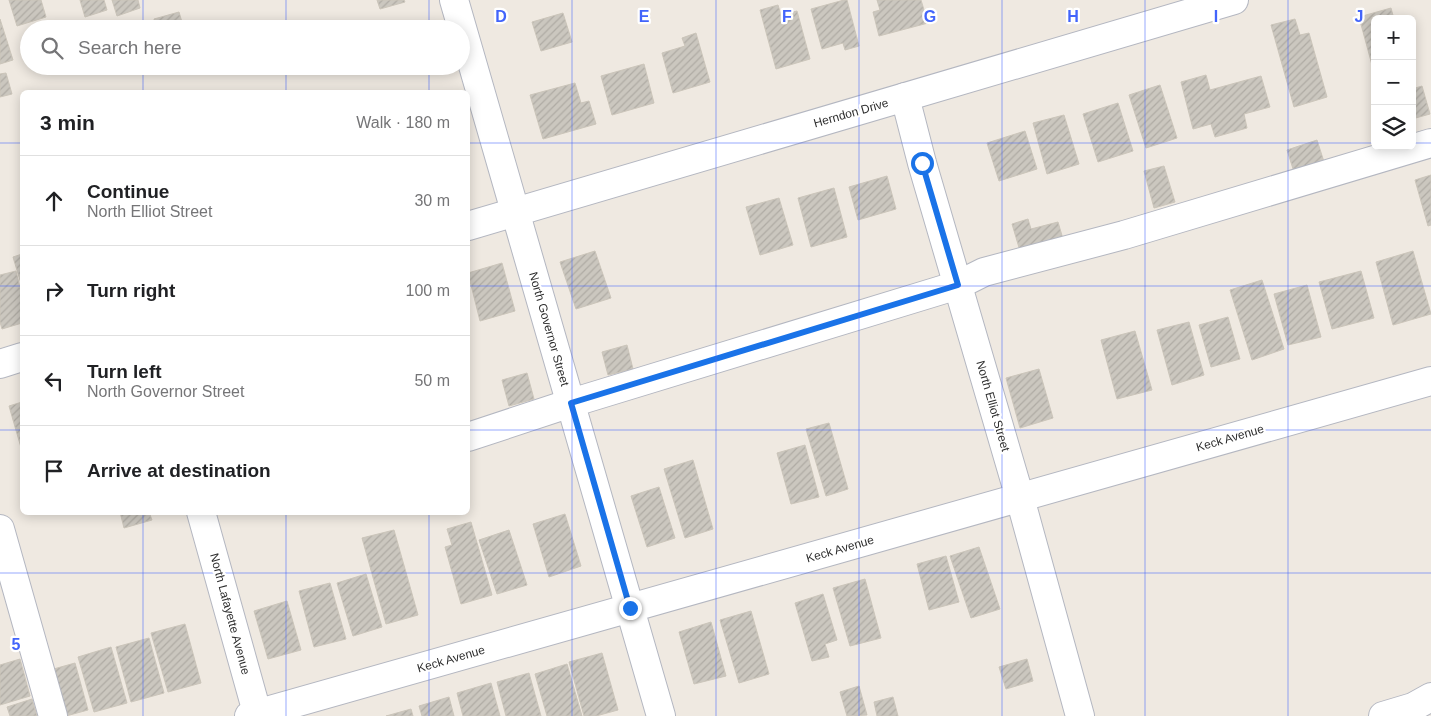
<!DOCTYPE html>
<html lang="en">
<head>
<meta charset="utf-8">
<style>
  body { margin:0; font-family:Helvetica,sans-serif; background:#f2f2f2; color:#202124 }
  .controls { position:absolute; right:15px; top:15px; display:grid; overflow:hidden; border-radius:8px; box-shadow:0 2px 12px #0003 }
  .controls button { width:45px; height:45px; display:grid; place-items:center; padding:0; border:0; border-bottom:1px solid #e0e0e0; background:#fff; color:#202124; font:25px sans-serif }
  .stop { position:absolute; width:15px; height:15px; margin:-11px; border:4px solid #1a73e8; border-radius:50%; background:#fff }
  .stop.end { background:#1a73e8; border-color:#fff; box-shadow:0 1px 5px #0008 }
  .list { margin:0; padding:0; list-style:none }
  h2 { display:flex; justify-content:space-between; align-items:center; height:65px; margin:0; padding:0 20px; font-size:21px }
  h2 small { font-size:16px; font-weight:400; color:#757577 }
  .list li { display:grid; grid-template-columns:32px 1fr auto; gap:15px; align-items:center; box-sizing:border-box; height:90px; padding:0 20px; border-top:1px solid #e0e0e0 }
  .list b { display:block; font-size:19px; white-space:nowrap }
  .list p { margin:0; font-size:16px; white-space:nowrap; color:#757577 }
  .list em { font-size:16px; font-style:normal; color:#757577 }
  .icon { flex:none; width:28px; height:28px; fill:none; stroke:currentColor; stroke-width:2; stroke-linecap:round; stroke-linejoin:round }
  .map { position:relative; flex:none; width:1431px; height:716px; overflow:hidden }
  .search { position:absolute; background:#fff; box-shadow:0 2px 12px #0003; left:20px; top:20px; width:450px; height:55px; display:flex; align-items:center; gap:12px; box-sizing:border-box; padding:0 18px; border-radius:28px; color:#757577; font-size:19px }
  .panel { position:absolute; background:#fff; box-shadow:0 2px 12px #0003; left:20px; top:90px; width:450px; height:425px; border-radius:8px }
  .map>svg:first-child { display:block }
  .building { fill:url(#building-hatch); stroke:#cbc5ba }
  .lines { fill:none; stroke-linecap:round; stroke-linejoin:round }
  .minor-casing { stroke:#b4b7c1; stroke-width:30 }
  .minor { stroke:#fff; stroke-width:28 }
  .route { stroke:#1a73e8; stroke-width:6 }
  .grid { fill:none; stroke:#4264fb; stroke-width:1; stroke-opacity:0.55 }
  .labels { text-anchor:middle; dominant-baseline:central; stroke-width:4.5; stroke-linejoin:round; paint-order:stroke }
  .street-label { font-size:12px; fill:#2e2e2e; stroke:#fff }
  .grid-label { font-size:16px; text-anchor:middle; font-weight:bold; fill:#4264fb; stroke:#fff; stroke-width:4.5; stroke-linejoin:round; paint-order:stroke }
</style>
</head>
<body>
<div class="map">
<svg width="1431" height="716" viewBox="0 0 1431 716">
  <defs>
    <pattern id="building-hatch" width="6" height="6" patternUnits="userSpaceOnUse" patternTransform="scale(1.25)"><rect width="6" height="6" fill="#cbc7bf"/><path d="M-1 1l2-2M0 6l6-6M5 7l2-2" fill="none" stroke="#afaba4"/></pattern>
  </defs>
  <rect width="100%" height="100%" fill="#efe9e1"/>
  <g class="building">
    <path d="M9 0H41L46 17 17 26Z"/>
    <path d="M80 0H104L107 10 85 17Z"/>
    <path d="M112 0H138L140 8 117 16Z"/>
    <path d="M377 0H404L405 2 380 9Z"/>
    <path d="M844 0H847L859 46 845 50 843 43 822 49 811 9Z"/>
    <path d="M877 0H921L928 23 879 36 873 12 880 10Z"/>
    <path d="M778 5 781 15 797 11 810 59 776 69 760 10Z"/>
    <path d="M1391 8 1394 19H1375V64L1372 65 1359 17Z"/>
    <path d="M179 12 184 29H156L154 19Z"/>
    <path d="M563 13 572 42 541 51 532 22Z"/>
    <path d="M0 19 13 60 0 64Z"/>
    <path d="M1295 19 1300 35 1309 33 1327 97 1294 107 1271 25Z"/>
    <path d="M696 33 710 82 673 93 662 53 685 46 682 38Z"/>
    <path d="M644 64 654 103 612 115 601 76Z"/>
    <path d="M6 73 12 94 0 97V74Z"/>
    <path d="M1206 75 1210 90 1261 76 1270 107 1244 114 1247 128 1215 137 1211 124 1193 129 1181 82Z"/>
    <path d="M575 83 581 103 589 101 596 124 543 139 530 95Z"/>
    <path d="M1160 85 1177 138 1146 148 1129 95Z"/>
    <path d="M1422 86 1430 114 1412 119V89Z"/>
    <path d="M1118 103 1133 151 1098 162 1083 114Z"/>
    <path d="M1064 115 1079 164 1047 174 1033 123Z"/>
    <path d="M1025 131 1037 169 999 181 987 143Z"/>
    <path d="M1317 140 1325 165 1295 175 1287 150Z"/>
    <path d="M1164 166 1175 202 1154 208 1144 171Z"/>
    <path d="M1431 175V225L1428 226 1415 180Z"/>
    <path d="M887 176 896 209 858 220 849 187Z"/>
    <path d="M834 188 847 237 811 247 798 198Z"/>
    <path d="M779 198 793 245 760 255 746 207Z"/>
    <path d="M1028 219 1031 229 1058 222 1063 239 1020 251 1012 224Z"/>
    <path d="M595 251 611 298 576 309 560 262Z"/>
    <path d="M1413 251 1431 314 1393 325 1376 262Z"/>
    <path d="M22 254V287L13 257Z"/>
    <path d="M502 263 515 311 480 321 468 273Z"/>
    <path d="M16 271 22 296V323L2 329 0 322V275Z"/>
    <path d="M1361 271 1374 318 1332 329 1319 282Z"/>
    <path d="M1262 280 1284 349 1252 360 1230 290Z"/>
    <path d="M1307 285 1321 337 1288 345 1274 294Z"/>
    <path d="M1228 317 1240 359 1211 367 1199 325Z"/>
    <path d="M1189 322 1204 375 1172 385 1157 330Z"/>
    <path d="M1135 331 1152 390 1117 399 1101 340Z"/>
    <path d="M627 345 633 369 608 375 602 352Z"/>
    <path d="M1039 369 1053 418 1020 428 1006 378Z"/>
    <path d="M527 373 534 399 509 406 502 380Z"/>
    <path d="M22 402V451L9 406Z"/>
    <path d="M829 423 848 489 826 496 806 429Z"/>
    <path d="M805 445 819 497 791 504 777 453Z"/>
    <path d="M693 460 713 529 685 538 664 469Z"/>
    <path d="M659 487 675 538 647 547 631 496Z"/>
    <path d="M120 512H149L152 520 124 528Z"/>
    <path d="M565 514 581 566 549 577 533 524Z"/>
    <path d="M471 522 492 595 461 604 445 547 452 545 447 529Z"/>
    <path d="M394 530 418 615 386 624 362 538Z"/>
    <path d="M509 530 527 585 497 594 479 540Z"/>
    <path d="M979 547 1000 609 971 618 950 556Z"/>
    <path d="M946 556 959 602 929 610 917 564Z"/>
    <path d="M366 574 382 627 353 636 337 583Z"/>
    <path d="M865 579 881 638 850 646 833 588Z"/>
    <path d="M330 583 346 639 314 647 299 591Z"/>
    <path d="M823 594 837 640 825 644 829 657 812 661 795 603Z"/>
    <path d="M287 601 301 650 268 659 254 611Z"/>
    <path d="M751 611 769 674 739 683 720 620Z"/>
    <path d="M711 622 726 676 694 684 679 632Z"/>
    <path d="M185 624 201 683 168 692 151 633Z"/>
    <path d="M149 638 164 693 131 702 116 647Z"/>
    <path d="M111 647 127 703 94 712 78 657Z"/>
    <path d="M602 653 618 710 596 716H584L569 662Z"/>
    <path d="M20 659 30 696 0 705V665Z"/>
    <path d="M1027 659 1033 681 1006 689 999 667Z"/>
    <path d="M75 663 88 710 66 716H55L43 672Z"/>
    <path d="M567 664 582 716H547L535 674Z"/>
    <path d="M529 673 541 716H506L497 682Z"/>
    <path d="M491 683 500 716H463L457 693Z"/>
    <path d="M859 686 867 715 847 716 840 692Z"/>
    <path d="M449 697 454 716H422L419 706Z"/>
    <path d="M893 697 898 716H877L874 702Z"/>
    <path d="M32 699 37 716H10L7 707Z"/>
    <path d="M411 709 413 716H386Z"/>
  </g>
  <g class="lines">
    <defs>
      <g id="minor">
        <path d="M454 0 661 716"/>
        <path d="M905 97 922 163 1020 498 1080 716"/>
        <path d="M468 226 1234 0"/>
        <path d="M0 364 22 357"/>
        <path d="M468 437 571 403 958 285 984 272 1124 235 1431 143"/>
        <path d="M201 512 258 716"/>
        <path d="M0 529 53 716"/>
        <path d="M249 716 1431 381"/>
        <path d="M1383 716 1413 707 1431 697"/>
      </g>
    </defs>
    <use href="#minor" class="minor-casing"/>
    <use href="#minor" class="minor"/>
  </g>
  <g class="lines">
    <path class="route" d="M630 608 571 403 958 285 922 163"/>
  </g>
  <path class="grid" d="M143 0V29M286 0V29M429 0V29M572 0V716M716 0V716M859 0V716M1002 0V716M1145 0V716M1288 0V716M143 66V92M286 66V92M429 66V92M0 143H22M468 143H1375M1412 143H1431M0 286H22M468 286H1431M0 430H22M468 430H1431M143 512V716M286 512V716M429 512V716M0 573H1431"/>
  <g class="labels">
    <g class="street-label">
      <text transform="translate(851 113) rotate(-16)">Herndon Drive</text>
      <text transform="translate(549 329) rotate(74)">North Governor Street</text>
      <text transform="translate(993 406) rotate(74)">North Elliot Street</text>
      <text transform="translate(1230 438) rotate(-16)">Keck Avenue</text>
      <text transform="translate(840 549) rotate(-16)">Keck Avenue</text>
      <text transform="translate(230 614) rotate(75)">North Lafayette Avenue</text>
      <text transform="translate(451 659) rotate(-16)">Keck Avenue</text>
    </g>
  </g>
  <g class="grid-label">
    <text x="501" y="22">D</text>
    <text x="644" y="22">E</text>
    <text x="787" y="22">F</text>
    <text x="930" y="22">G</text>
    <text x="1073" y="22">H</text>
    <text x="1216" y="22">I</text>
    <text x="1359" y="22">J</text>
    <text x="16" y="650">5</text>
  </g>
</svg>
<div class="controls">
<button>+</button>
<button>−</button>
<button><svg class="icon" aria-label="layers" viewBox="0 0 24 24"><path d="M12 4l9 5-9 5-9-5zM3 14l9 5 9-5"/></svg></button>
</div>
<div class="stop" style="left:922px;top:163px"></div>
<div class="stop end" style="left:630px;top:608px"></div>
<div class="search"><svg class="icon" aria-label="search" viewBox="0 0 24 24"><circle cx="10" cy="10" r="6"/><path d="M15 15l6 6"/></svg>Search here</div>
<section class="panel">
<h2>3 min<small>Walk · 180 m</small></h2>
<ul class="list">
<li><svg class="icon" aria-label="ahead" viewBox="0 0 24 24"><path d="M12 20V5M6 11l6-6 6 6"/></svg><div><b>Continue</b><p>North Elliot Street</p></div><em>30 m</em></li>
<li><svg class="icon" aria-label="right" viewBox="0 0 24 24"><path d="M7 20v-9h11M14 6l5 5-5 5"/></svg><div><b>Turn right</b></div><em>100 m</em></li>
<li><svg class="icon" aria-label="left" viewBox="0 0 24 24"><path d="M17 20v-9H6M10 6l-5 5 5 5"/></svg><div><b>Turn left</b><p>North Governor Street</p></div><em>50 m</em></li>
<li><svg class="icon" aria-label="arrive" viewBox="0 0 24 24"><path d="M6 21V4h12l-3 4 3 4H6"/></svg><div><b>Arrive at destination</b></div></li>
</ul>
</section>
</div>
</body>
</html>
